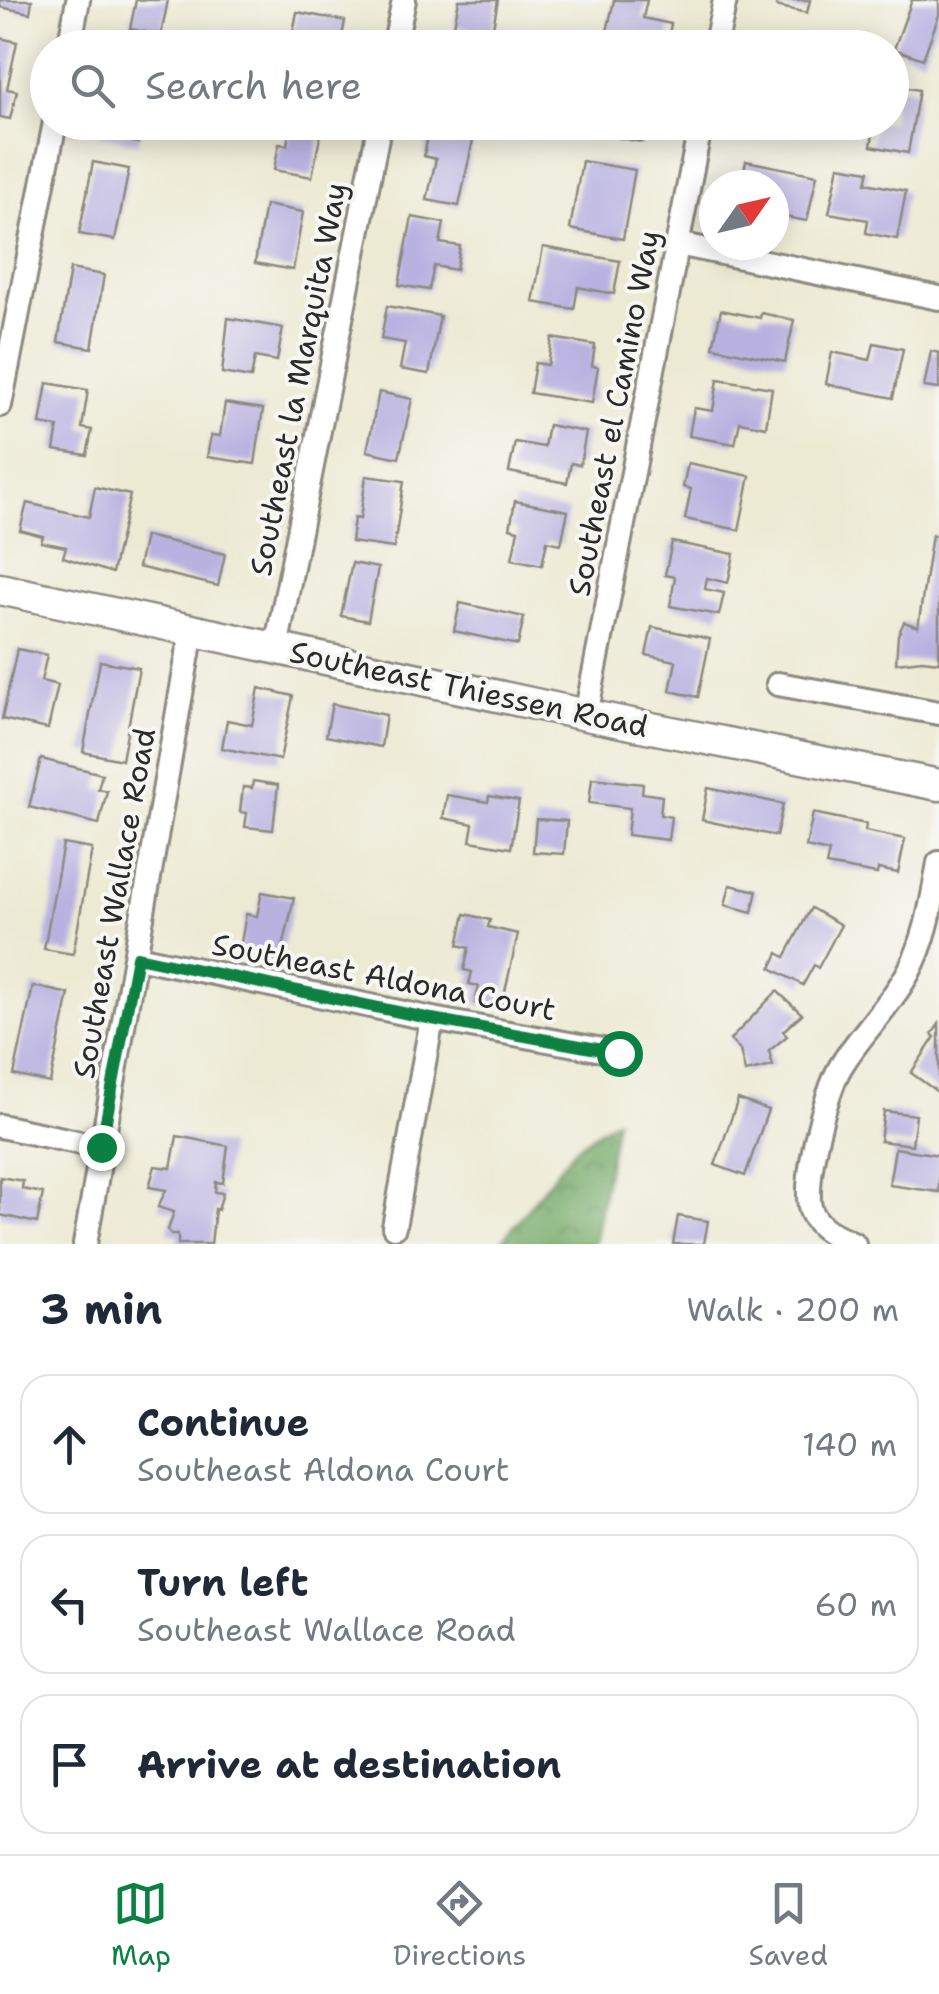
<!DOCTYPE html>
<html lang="en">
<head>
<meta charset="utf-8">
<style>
  body { margin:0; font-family:"Shantell Sans",sans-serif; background:#f6f6f7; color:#1f2937 }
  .compass { position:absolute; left:699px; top:170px; width:90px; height:90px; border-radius:50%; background:#fff; box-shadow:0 5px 25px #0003; rotate:56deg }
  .stop { position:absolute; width:30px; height:30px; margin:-22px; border:8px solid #0b8043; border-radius:50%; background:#fff }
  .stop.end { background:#0b8043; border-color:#fff; box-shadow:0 2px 10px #0008 }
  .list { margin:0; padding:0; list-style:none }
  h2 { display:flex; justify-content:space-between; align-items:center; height:130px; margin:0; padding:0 40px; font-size:42px }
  h2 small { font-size:32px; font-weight:400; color:#747a83 }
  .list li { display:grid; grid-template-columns:65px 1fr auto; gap:30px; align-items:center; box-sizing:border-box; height:140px; margin:0 20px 20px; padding:0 20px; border:2px solid #e0e1e3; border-radius:30px }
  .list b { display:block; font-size:38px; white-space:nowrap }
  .list p { margin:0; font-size:32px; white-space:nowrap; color:#747a83 }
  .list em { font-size:32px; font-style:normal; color:#747a83 }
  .icon { flex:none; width:55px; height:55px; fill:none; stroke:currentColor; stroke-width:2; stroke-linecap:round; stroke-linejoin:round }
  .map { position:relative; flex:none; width:939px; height:1244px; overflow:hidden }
  .search { position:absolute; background:#fff; box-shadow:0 5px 25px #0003; left:30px; right:30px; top:30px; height:110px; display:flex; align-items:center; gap:25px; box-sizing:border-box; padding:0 35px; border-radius:55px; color:#747a83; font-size:38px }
  .sheet { height:610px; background:#fff }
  nav { display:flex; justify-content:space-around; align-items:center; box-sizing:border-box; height:140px; border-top:2px solid #e0e1e3; background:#fff; font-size:28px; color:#747a83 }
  nav a { display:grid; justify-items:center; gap:5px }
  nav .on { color:#0b8043 }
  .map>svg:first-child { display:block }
  .forest { fill:url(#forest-crowns); stroke:#506a49; stroke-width:2.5 }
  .building { fill:#b9b2e1 }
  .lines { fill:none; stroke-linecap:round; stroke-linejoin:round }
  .minor-casing { stroke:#8c8a80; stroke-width:28 }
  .major-casing { stroke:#8c8a80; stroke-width:35 }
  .minor { stroke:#fff; stroke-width:22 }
  .major { stroke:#fff; stroke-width:30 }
  .route { stroke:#0b8043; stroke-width:12 }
  .labels { text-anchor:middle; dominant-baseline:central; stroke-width:8; stroke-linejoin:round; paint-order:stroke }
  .street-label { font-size:30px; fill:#2b2b2b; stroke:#f6f6f2 }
</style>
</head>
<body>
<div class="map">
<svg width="939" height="1244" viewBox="0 0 939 1244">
  <defs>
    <pattern id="forest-crowns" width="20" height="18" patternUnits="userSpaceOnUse" patternTransform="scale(2.5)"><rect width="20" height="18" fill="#74aa67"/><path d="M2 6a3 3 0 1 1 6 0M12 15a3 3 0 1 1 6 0" fill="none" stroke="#5f8b55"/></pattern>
  </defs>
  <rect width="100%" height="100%" fill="#f6f6f2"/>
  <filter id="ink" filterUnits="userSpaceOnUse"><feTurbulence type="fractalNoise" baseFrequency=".01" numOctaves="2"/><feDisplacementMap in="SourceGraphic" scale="20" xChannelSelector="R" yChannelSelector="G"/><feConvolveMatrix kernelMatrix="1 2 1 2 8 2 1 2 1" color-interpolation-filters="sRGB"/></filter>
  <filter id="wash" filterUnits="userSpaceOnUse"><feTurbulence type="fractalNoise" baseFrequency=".0048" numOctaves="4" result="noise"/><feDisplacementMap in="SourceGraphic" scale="40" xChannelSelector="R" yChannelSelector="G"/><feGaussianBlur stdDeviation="2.25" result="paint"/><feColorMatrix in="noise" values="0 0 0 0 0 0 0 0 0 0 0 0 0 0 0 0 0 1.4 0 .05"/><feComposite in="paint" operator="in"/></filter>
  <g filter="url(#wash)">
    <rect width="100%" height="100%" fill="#edead4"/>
    <path class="forest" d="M616 1119 594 1244H500L575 1148Z"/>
    <g id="blocks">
      <g class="building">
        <path d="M0 0H32L30 13 0 7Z"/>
        <path d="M136 0H168L161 35 130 29Z"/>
        <path d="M459 0H498L492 33 454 26Z"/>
        <path d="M614 0H647L643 18 671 24 666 48 604 45Z"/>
        <path d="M778 0H810L807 13 776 6Z"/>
        <path d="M912 0H939V15L923 59 894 49Z"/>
        <path d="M297 12 345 21 340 46 328 44 327 48H290Z"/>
        <path d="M0 38 17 42 7 89 17 91 10 119 0 117Z"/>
        <path d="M892 85 919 90 908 153 871 146 875 122H892Z"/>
        <path d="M100 122H143L138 143 98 135Z"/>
        <path d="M291 122H323L312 177 274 170 279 144 287 145Z"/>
        <path d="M613 122H646L642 142 610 136Z"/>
        <path d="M429 130 473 140 459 206 427 200 436 159 424 156Z"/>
        <path d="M582 161 635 170 623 239 570 229Z"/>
        <path d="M746 161 817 175 807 221 780 216 782 208 774 206V185H741Z"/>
        <path d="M93 162 129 169 115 240 79 234Z"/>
        <path d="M839 166 869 171 866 183 906 191 897 239 866 233 868 220 829 213Z"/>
        <path d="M265 205 303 212 293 270 255 263Z"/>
        <path d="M412 217 444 223 440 243 460 246 456 270 434 266 429 290 399 285Z"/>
        <path d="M543 247 620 261 614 294 578 287 574 309 533 302Z"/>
        <path d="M70 269 104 275 92 348 58 342Z"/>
        <path d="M387 306 440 316 429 374 400 369 405 343 381 339Z"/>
        <path d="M721 310 760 318 761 313 794 320 785 362 713 347Z"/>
        <path d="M228 318 283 328 277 361 255 357 251 378 222 373Z"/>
        <path d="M552 338 595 345 592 366 598 367 592 403 530 393 535 363 548 365Z"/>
        <path d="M874 343 903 349 893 398 826 384 832 352 870 360Z"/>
        <path d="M931 351 939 353V389L924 387Z"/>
        <path d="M718 379 772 388 766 427 740 422 735 444 689 436 694 408 713 411Z"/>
        <path d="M47 383 88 390 82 428 92 430 87 455 54 450 58 427 40 424Z"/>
        <path d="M379 392 412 399 399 458 367 451Z"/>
        <path d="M225 403 263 409 255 464 207 457 211 435 220 436Z"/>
        <path d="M548 425 586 432 580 465 571 463 567 483 509 472 515 442 544 447Z"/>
        <path d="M688 463 750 476 739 530 685 519 691 489 683 487Z"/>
        <path d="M366 476 404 481 394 548 351 542 354 518 360 519Z"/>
        <path d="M95 487 130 495 112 573 63 557 66 547 41 542 43 536 20 530 27 503 89 517Z"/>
        <path d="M515 501 568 511 561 544 547 541 542 565 512 559 518 530 510 528Z"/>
        <path d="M932 535 939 536V662L922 660 896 663 898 635 904 622 918 627Z"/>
        <path d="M145 536 225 554 218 586 138 567Z"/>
        <path d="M672 542 734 554 728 583 707 578 705 589 724 593 719 615 670 606 675 577 665 575Z"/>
        <path d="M352 563 378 568 368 621 341 616Z"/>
        <path d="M460 603 524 617 518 645 454 631Z"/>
        <path d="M652 627 710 639 698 697 670 691 676 661 646 655Z"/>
        <path d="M17 649 47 655 41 681 58 685 48 729 2 719Z"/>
        <path d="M100 661 139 668 122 760 83 752Z"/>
        <path d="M259 688 293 696 280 760 222 748 227 720 252 725Z"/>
        <path d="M332 704 386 715 381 747 326 736Z"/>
        <path d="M41 759 102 774 98 789 107 791 99 824 29 807Z"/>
        <path d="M592 778 643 784 642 793 662 796 660 815 671 817 668 840 627 835 630 808 589 803Z"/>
        <path d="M253 781 278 785 273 830 245 827 247 813 240 812 243 787 252 788Z"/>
        <path d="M708 788 783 804 776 836 702 820Z"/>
        <path d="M447 795 488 802 489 796 519 801 511 848 470 841 473 824 443 818Z"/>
        <path d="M813 813 866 824 865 831 905 839 898 873 878 869 877 874 826 865 829 852 806 847Z"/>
        <path d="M536 819 567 821 564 854 533 852Z"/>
        <path d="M63 844 92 849 73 954 44 949Z"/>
        <path d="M730 885 757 891 752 912 725 905Z"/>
        <path d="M262 892 294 898 280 961 239 954 246 914 257 916Z"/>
        <path d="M811 908 841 925 818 968 814 965 803 985 771 968 778 953 785 957Z"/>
        <path d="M465 914 490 920 488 927 518 934 501 1009 475 1003 479 986 469 984 472 972 464 970 469 948 458 945Z"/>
        <path d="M33 986 69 994 50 1083 14 1075Z"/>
        <path d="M777 991 802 1014 783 1031 787 1036 769 1051 773 1066 745 1072 740 1050 730 1040Z"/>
        <path d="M939 1024V1093L911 1073 935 1037 932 1034Z"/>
        <path d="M738 1099 768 1110 745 1176 715 1165Z"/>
        <path d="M884 1111 916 1115 912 1145 880 1141Z"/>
        <path d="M177 1136 228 1146 223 1183 216 1182 215 1192 223 1193 218 1210 215 1209 211 1244H178V1234H171L168 1230 174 1212 158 1207 166 1190 149 1187 155 1166 171 1168Z"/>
        <path d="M895 1148 939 1155V1192L889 1185Z"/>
        <path d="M0 1177 23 1181 22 1189 43 1193 37 1223 0 1215Z"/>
        <path d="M678 1216 708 1221 704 1244H673Z"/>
      </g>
    </g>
  </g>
  <g filter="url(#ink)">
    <use href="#blocks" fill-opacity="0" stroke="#8c8a80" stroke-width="2.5"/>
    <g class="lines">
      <defs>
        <g id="minor">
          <path d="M69 48 78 0"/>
          <path d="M394 48 404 0"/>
          <path d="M715 48 725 0"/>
          <path d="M678 244 939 298"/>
          <path d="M0 405 55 122"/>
          <path d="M276 648 380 122"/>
          <path d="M778 684 939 713"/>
          <path d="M586 715 701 122"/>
          <path d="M137 957 432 1019 619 1053"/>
          <path d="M0 1126 101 1147"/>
          <path d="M394 1227 432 1019"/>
          <path d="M85 1244 192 631"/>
          <path d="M854 1244C838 1236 821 1231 812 1213 800 1188 826 1090 841 1066 861 1033 890 1006 908 973 927 938 932 901 939 863"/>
        </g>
        <path id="major" d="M0 589 586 715 939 785"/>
      </defs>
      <use href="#minor" class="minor-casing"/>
      <use href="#major" class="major-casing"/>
      <use href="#minor" class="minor"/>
      <use href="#major" class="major"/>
    </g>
  </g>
  <g class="lines" filter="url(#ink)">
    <path class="route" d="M101 1147 137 957 432 1019 619 1053"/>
  </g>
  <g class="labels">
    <g class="street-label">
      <text transform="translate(298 379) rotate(-79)">Southeast la Marquita Way</text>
      <text transform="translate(614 413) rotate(-79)">Southeast el Camino Way</text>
      <text transform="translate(469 689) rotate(12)">Southeast Thiessen Road</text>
      <text transform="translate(114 903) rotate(-80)">Southeast Wallace Road</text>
      <text transform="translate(384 977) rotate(11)">Southeast Aldona Court</text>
    </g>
  </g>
</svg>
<svg class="compass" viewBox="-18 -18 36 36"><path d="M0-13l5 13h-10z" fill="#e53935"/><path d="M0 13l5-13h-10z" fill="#747a83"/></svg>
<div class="stop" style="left:619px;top:1053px"></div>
<div class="stop end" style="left:101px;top:1147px"></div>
<div class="search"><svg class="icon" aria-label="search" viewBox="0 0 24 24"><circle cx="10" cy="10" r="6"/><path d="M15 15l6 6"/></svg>Search here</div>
</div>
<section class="sheet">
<h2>3 min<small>Walk · 200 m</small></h2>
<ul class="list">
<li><svg class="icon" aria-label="ahead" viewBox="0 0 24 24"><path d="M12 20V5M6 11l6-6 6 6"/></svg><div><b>Continue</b><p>Southeast Aldona Court</p></div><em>140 m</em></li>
<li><svg class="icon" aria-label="left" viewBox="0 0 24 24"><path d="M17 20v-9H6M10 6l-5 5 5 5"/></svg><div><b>Turn left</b><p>Southeast Wallace Road</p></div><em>60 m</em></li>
<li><svg class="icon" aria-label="arrive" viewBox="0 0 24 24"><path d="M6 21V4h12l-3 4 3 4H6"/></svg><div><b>Arrive at destination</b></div></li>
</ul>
</section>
<nav>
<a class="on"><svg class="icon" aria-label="map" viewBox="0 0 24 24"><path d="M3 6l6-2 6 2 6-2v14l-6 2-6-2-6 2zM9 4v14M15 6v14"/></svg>Map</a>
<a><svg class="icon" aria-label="directions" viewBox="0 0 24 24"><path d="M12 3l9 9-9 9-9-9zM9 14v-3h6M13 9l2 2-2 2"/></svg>Directions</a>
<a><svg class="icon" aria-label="saved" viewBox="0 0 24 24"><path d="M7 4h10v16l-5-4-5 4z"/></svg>Saved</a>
</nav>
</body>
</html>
